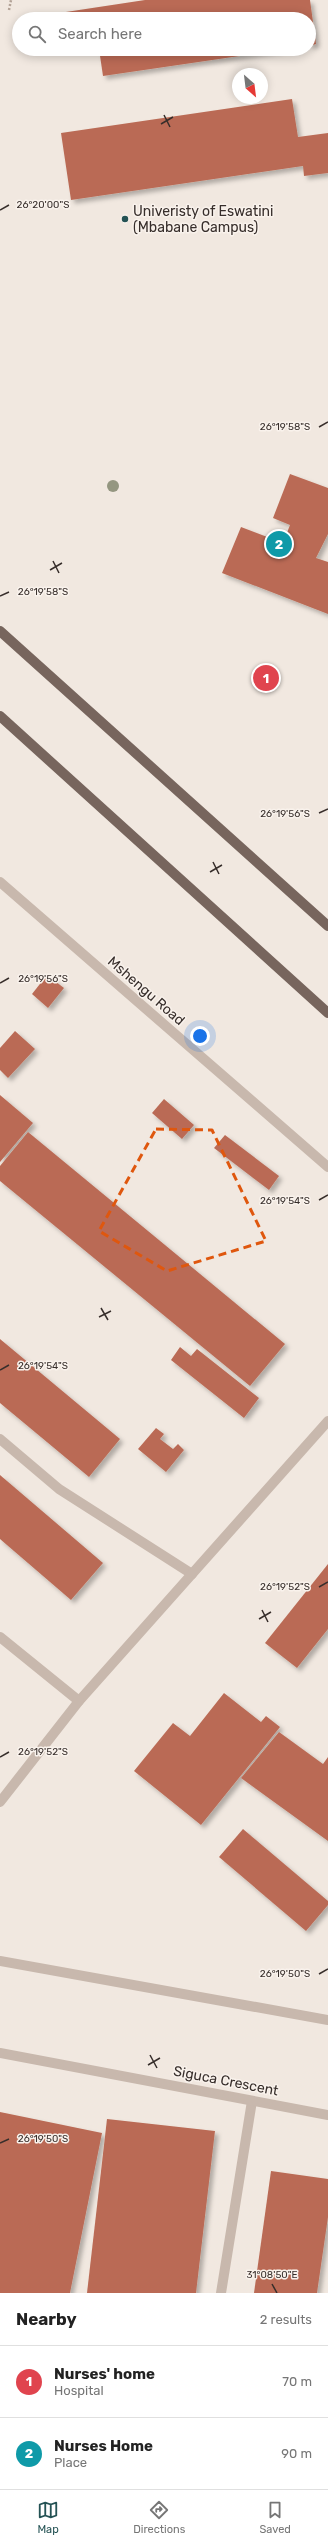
<!DOCTYPE html>
<html lang="en">
<head>
<meta charset="utf-8">
<style>
  body { margin:0; font-family:Rubik,sans-serif; background:#f2f2f2; color:#222 }
  .compass { position:absolute; left:232px; top:68px; width:36px; height:36px; border-radius:50%; background:#fff; box-shadow:0 2px 10px #0003; rotate:152deg }
  .you { position:absolute; left:200px; top:1036px; width:14px; height:14px; margin:-10px; border:3px solid #fff; border-radius:50%; background:#1a73e8; box-shadow:0 0 0 6px #1a73e833 }
  .badge { display:grid; place-items:center; width:26px; height:26px; border-radius:50%; background:#245254; color:#fff; font-size:13px; font-weight:700 }
  .pin { position:absolute; translate:-50% -50%; border:2px solid #fff; box-shadow:0 1px 4px #0006 }
  .list { margin:0; padding:0; list-style:none }
  h2 { display:flex; justify-content:space-between; align-items:center; height:52px; margin:0; padding:0 16px; font-size:17px }
  h2 small { font-size:13px; font-weight:400; color:#767676 }
  .list li { display:grid; grid-template-columns:26px 1fr auto; gap:12px; align-items:center; box-sizing:border-box; height:72px; padding:0 16px; border-top:1px solid #e0e0e0 }
  .list b { display:block; font-size:15px; white-space:nowrap }
  .list p { margin:0; font-size:13px; white-space:nowrap; color:#767676 }
  .list em { font-size:13px; font-style:normal; color:#767676 }
  .icon { flex:none; width:22px; height:22px; fill:none; stroke:currentColor; stroke-width:2; stroke-linecap:round; stroke-linejoin:round }
  .map { position:relative; flex:none; width:328px; height:2293px; overflow:hidden }
  .search { position:absolute; background:#fff; box-shadow:0 2px 10px #0003; left:12px; right:12px; top:12px; height:44px; display:flex; align-items:center; gap:10px; box-sizing:border-box; padding:0 14px; border-radius:22px; color:#767676; font-size:15px }
  .sheet { height:196px; background:#fff }
  nav { display:flex; justify-content:space-around; align-items:center; box-sizing:border-box; height:56px; border-top:1px solid #e0e0e0; background:#fff; font-size:11px; color:#767676 }
  nav a { display:grid; justify-items:center; gap:2px }
  nav .on { color:#245254 }
  .map>svg:first-child { display:block }
  .building { fill:#ba6b55; filter:url(#shadow) }
  .lines { fill:none; stroke-linecap:round; stroke-linejoin:round }
  .path { stroke:#b3a397; stroke-width:2.5; stroke-dasharray:2 2; stroke-linecap:butt }
  .service { stroke:#c8b8ad; stroke-width:10 }
  .minor { stroke:#c8b8ad; stroke-width:10 }
  .tertiary { stroke:#c8b8ad; stroke-width:10 }
  .primary { stroke:#77655d; stroke-width:10 }
  .tree { fill:#949680 }
  .marked { fill:none; stroke:#df570e; stroke-width:3; stroke-dasharray:8 5; stroke-linejoin:round }
  .ticks { fill:none; stroke:#372e2b; stroke-width:1.5 }
  .poi-dot { fill:#245254; stroke:#f9f2ec; stroke-width:1.5 }
  .labels { text-anchor:middle; dominant-baseline:central; stroke-width:3; stroke-linejoin:round; paint-order:stroke }
  .poi-label { font-size:14px; fill:#372e2b; stroke:#f9f2ec; text-anchor:start }
  .street-label { font-size:14px; fill:#372e2b; stroke:#f9f2ec }
  .ticks-label { font-size:10px; text-anchor:middle; fill:#372e2b; stroke:#f9f2ec; stroke-width:3; stroke-linejoin:round; paint-order:stroke }
</style>
</head>
<body>
<div class="map">
<svg width="328" height="2293" viewBox="0 0 328 2293">
  <defs>
    <filter id="shadow"><feDropShadow dx="3.5" dy="3.5" stdDeviation="2" flood-color="#0004"/></filter>
  </defs>
  <rect width="100%" height="100%" fill="#f1e8e0"/>
  <g class="building">
    <path d="M145 0H310L316 44 309 46V19H47L46 15Z"/>
    <path d="M99 49H280V50L103 76Z"/>
    <path d="M292 99 298 137 328 133V173L304 176 303 166 71 200 61 133Z"/>
    <path d="M290 474 328 488V534L316 558 328 562V614L222 573 241 527 283 543 290 525 273 518Z"/>
    <path d="M47 975 64 988 48 1008 32 994Z"/>
    <path d="M15 1031 35 1049 8 1078 0 1070V1048Z"/>
    <path d="M0 1095 33 1123 0 1162Z"/>
    <path d="M164 1099 194 1125 182 1139 152 1113Z"/>
    <path d="M28 1132 285 1344 250 1386 0 1181V1166Z"/>
    <path d="M225 1135 279 1176 269 1190 214 1148Z"/>
    <path d="M0 1339 120 1439 89 1477 0 1403Z"/>
    <path d="M180 1347 191 1356 197 1349 259 1398 244 1418 171 1360Z"/>
    <path d="M156 1428 164 1434 160 1439 173 1449 178 1444 184 1450 166 1472 138 1449Z"/>
    <path d="M0 1475 103 1563 71 1600 0 1539Z"/>
    <path d="M328 1564V1629L297 1668 265 1643Z"/>
    <path d="M224 1693 261 1722 266 1716 280 1727 201 1825 134 1771 173 1723 190 1736Z"/>
    <path d="M279 1732 323 1764 328 1757V1841L241 1778Z"/>
    <path d="M243 1829 328 1901V1905L306 1931 219 1857Z"/>
    <path d="M0 2112 102 2133 70 2293H0Z"/>
    <path d="M107 2119 215 2131 196 2293H87Z"/>
    <path d="M271 2171 328 2179V2217L317 2293H254Z"/>
  </g>
  <g class="lines">
    <path class="path" d="M9 10 11 0"/>
    <g class="service">
      <path d="M0 882 328 1167"/>
      <path d="M0 1439 59 1489 192 1574"/>
      <path d="M79 1701 328 1421"/>
      <path d="M221 2293 252 2101"/>
    </g>
    <path class="minor" d="M0 1637 79 1701 0 1802"/>
    <g class="tertiary">
      <path d="M0 1961 328 2020"/>
      <path d="M0 2053 328 2115"/>
    </g>
    <g class="primary">
      <path d="M0 631 328 926"/>
      <path d="M0 716 328 1013"/>
    </g>
  </g>
  <circle class="tree" cx="113" cy="486" r="6"/>
  <path class="marked" d="M156 1129 212 1130 266 1241 167 1271 99 1231Z"/>
  <path class="ticks" d="M164 115 170 127M161 124 173 117M0 210 9 205M319 427 328 422M53 561 59 573M50 570 62 563M0 596 9 592M319 813 328 809M213 862 219 874M210 872 222 865M0 983 9 978M319 1200 328 1195M101 1308 108 1320M99 1317 111 1311M0 1370 9 1365M319 1587 328 1582M262 1610 268 1622M259 1619 271 1612M0 1757 9 1752M319 1974 328 1969M150 2055 157 2068M148 2065 160 2058M0 2143 9 2139M272 2284 277 2293"/>
  <circle class="poi-dot" cx="125" cy="219" r="4"/>
  <g class="labels">
    <g class="poi-label">
      <text x="133" y="211">Univeristy of Eswatini<tspan x="133" dy="16">(Mbabane Campus)</tspan></text>
    </g>
    <g class="street-label">
      <text transform="translate(146 991) rotate(41)">Mshengu Road</text>
      <text transform="translate(226 2081) rotate(11)">Siguca Crescent</text>
    </g>
  </g>
  <g class="ticks-label">
    <text x="43" y="208">26°20'00"S</text>
    <text x="285" y="430">26°19'58"S</text>
    <text x="43" y="595">26°19'58"S</text>
    <text x="285" y="817">26°19'56"S</text>
    <text x="43" y="982">26°19'56"S</text>
    <text x="285" y="1204">26°19'54"S</text>
    <text x="43" y="1369">26°19'54"S</text>
    <text x="285" y="1590">26°19'52"S</text>
    <text x="43" y="1755">26°19'52"S</text>
    <text x="285" y="1977">26°19'50"S</text>
    <text x="43" y="2142">26°19'50"S</text>
    <text x="272" y="2278">31°08'50"E</text>
  </g>
</svg>
<svg class="compass" viewBox="-18 -18 36 36"><path d="M0-13l5 13h-10z" fill="#e53935"/><path d="M0 13l5-13h-10z" fill="#767676"/></svg>
<div class="you"></div>
<div class="pin badge" style="left:266px;top:678px;background:#e0444e">1</div>
<div class="pin badge" style="left:279px;top:544px;background:#0f9aa8">2</div>
<div class="search"><svg class="icon" aria-label="search" viewBox="0 0 24 24"><circle cx="10" cy="10" r="6"/><path d="M15 15l6 6"/></svg>Search here</div>
</div>
<section class="sheet">
<h2>Nearby<small>2 results</small></h2>
<ul class="list">
<li><span class="badge" style="background:#e0444e">1</span><div><b>Nurses' home</b><p>Hospital</p></div><em>70 m</em></li>
<li><span class="badge" style="background:#0f9aa8">2</span><div><b>Nurses Home</b><p>Place</p></div><em>90 m</em></li>
</ul>
</section>
<nav>
<a class="on"><svg class="icon" aria-label="map" viewBox="0 0 24 24"><path d="M3 6l6-2 6 2 6-2v14l-6 2-6-2-6 2zM9 4v14M15 6v14"/></svg>Map</a>
<a><svg class="icon" aria-label="directions" viewBox="0 0 24 24"><path d="M12 3l9 9-9 9-9-9zM9 14v-3h6M13 9l2 2-2 2"/></svg>Directions</a>
<a><svg class="icon" aria-label="saved" viewBox="0 0 24 24"><path d="M7 4h10v16l-5-4-5 4z"/></svg>Saved</a>
</nav>
</body>
</html>
